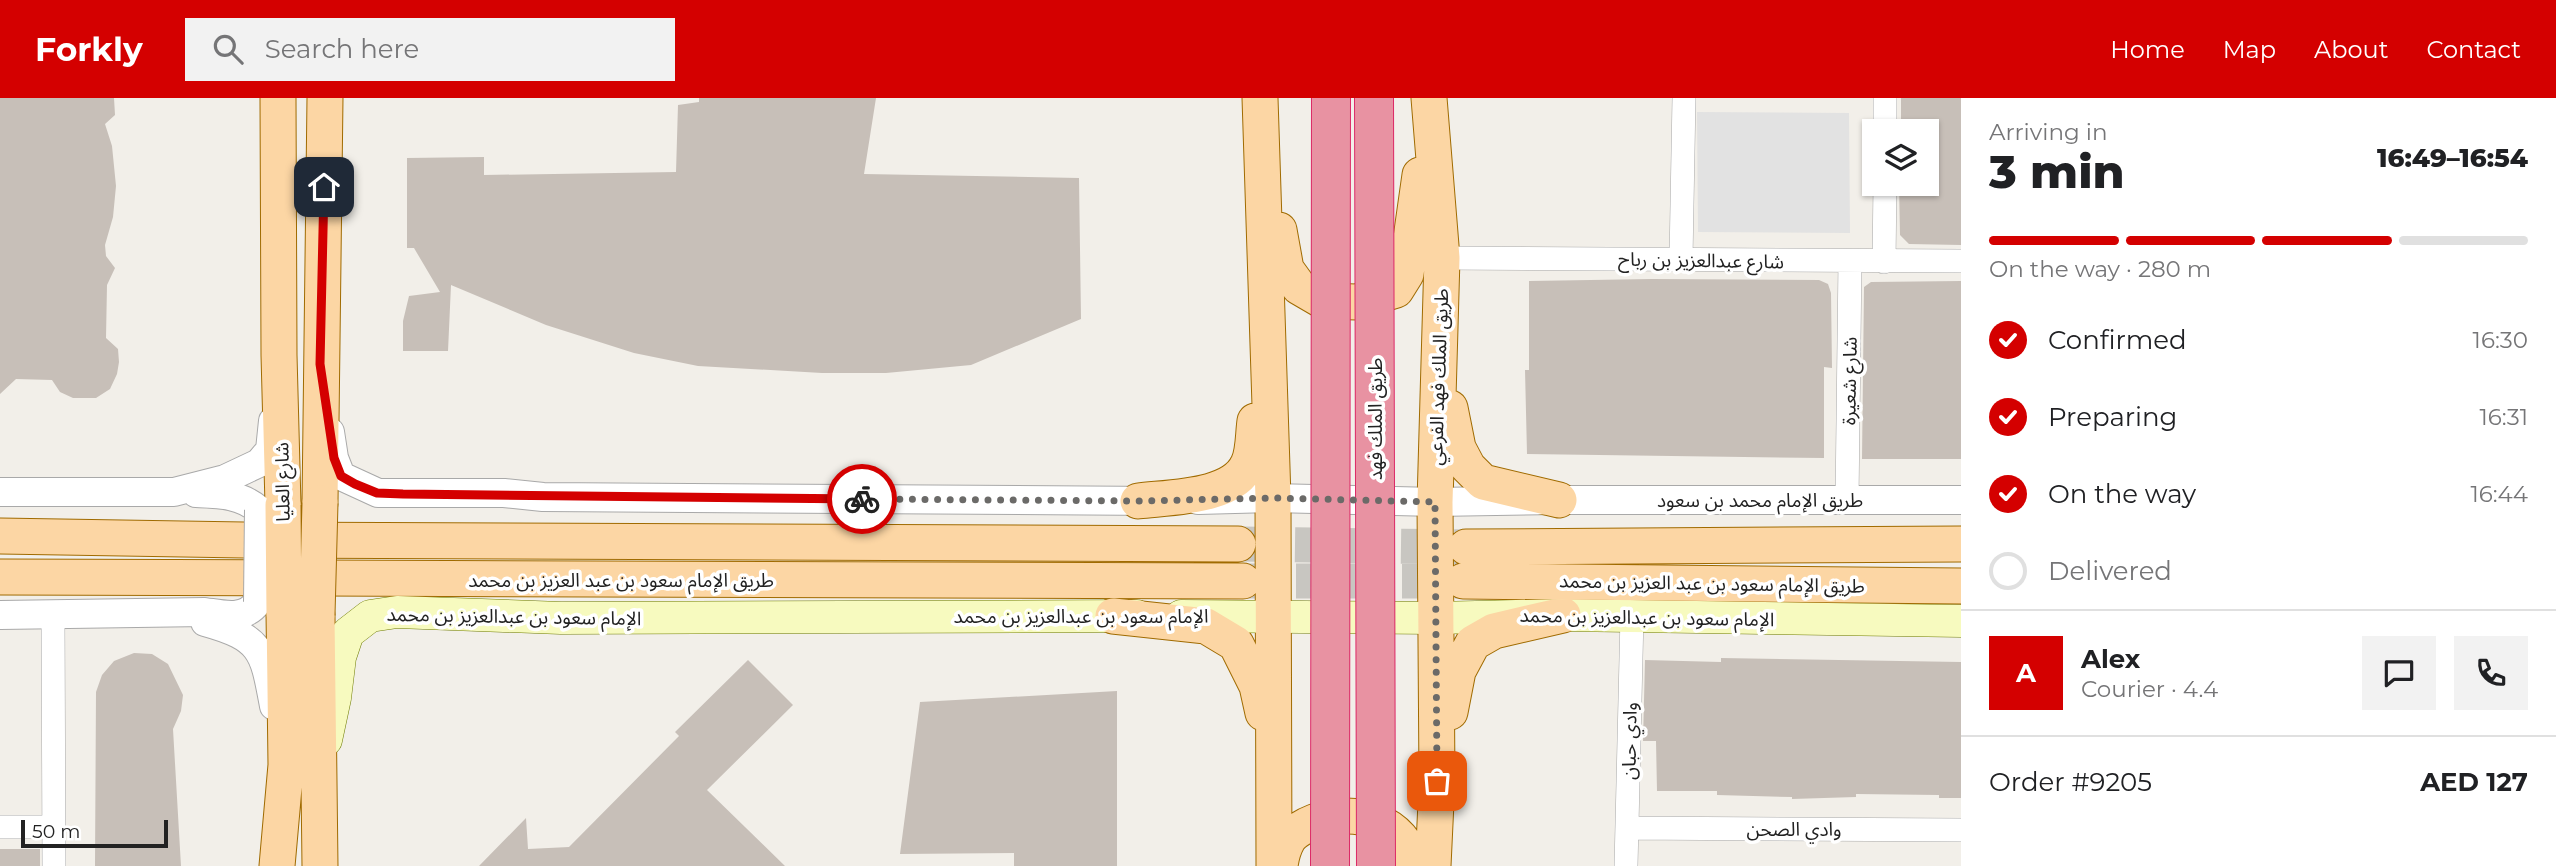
<!DOCTYPE html>
<meta charset="utf-8">
<style>
:root{--surface:#fff;--page:#f2f2f2;--text:#202124;--muted:#757577;--line:#e0e0e0;--accent:#d40000}
body{margin:0;font-family:Montserrat,"Noto Sans Arabic",sans-serif;background:var(--page);color:var(--text);height:100vh;display:flex;flex-direction:column;font-size:26px;white-space:nowrap}
*{box-sizing:border-box;margin:0}
p{font-size:23px;color:var(--muted)}
.icon{flex:none;width:38px;height:38px;fill:none;stroke:currentColor;stroke-width:2;stroke-linecap:round;stroke-linejoin:round}
.map{position:relative;flex:1;overflow:hidden}
.sheet{display:flex;flex-direction:column;background:var(--surface);width:595px}
.sheet>*{flex:none}
.tools{position:absolute;left:1862px;top:21px;display:grid;gap:14px}
.tools a{display:grid;place-items:center;width:77px;height:77px;border-radius:0px;background:var(--surface);box-shadow:0 2px 5px #0004;font-size:35px}
.scale{position:absolute;left:21px;bottom:18px;width:147px;box-sizing:border-box;padding-left:7px;border:4px solid #222;border-top:0;font-size:19px;line-height:24px;white-space:nowrap;color:#222;-webkit-text-stroke:5px #fff;paint-order:stroke}
.pin{position:absolute;display:grid;place-items:center;width:60px;height:60px;color:#fff;margin:-30px;border-radius:14px;box-shadow:0 4px 10px #0006}
.courier{position:absolute;display:grid;place-items:center;width:70px;height:70px;margin:-35px;border:5px solid #d40000;border-radius:50%;background:#fff;color:#222;box-shadow:0 2px 9px #0007}
.headline em{font-style:normal;font-weight:800}
.headline div{display:flex;flex-direction:column-reverse}
.headline{display:flex;align-items:center;justify-content:space-between;height:119px;padding:0 28px}
h1{font-size:46px;font-weight:800;line-height:52px}
.bar{display:grid;grid-template-columns:repeat(4,1fr);gap:10px 7px;align-content:center;height:84px;padding:0 28px}
.bar i{height:9px;border-radius:5px;background:var(--line)}
.bar .current{background:var(--accent)}
.bar p{grid-column:span 4}
.line{display:flex;align-items:center;gap:18px;padding:0 28px;border-top:2px solid var(--line)}
.line div{flex:1}
.round{display:grid;place-items:center;flex:none;width:74px;height:74px;border-radius:0px;background:var(--page)}
ol{padding:0 28px;list-style:none}
li{display:flex;align-items:center;gap:21px;height:77px}
li p{margin-inline-start:auto}
li .icon{padding:7px;border-radius:50%;background:var(--accent);color:#fff;stroke-width:4}
li:last-child{color:var(--muted)}
li i{width:38px;height:38px;border:4px solid var(--line);border-radius:50%}
header{display:flex;align-items:center;gap:42px;box-sizing:border-box;height:98px;padding:0 35px;background:var(--accent);color:#fff}
header strong{font-size:33px}
nav{display:flex;gap:38px;margin-inline-start:auto;font-size:24px}
.search{width:490px;height:63px;background:var(--page);display:flex;align-items:center;gap:18px;box-sizing:border-box;padding:0 24px;border-radius:0px;color:var(--muted);font-size:26px}
main{display:flex;flex:1;min-height:0}
.map>svg:first-child{display:block}
.parking{fill:#e2e2e2}
.building{fill:#c7bfb8}
.lines{fill:none;stroke-linecap:round;stroke-linejoin:round}
.primary-tunnel{stroke:#c8c6c1;stroke-width:35;stroke-dasharray:35 18;stroke-linecap:butt}
.minor-casing{stroke:#a9a9a9;stroke-width:24}
.tertiary-casing{stroke:#a9a9a9;stroke-width:30}
.secondary-casing{stroke:#707d05;stroke-width:33}
.primary-casing{stroke:#a06b00;stroke-width:37}
.minor{stroke:#fff;stroke-width:23}
.tertiary{stroke:#fff;stroke-width:28}
.secondary{stroke:#f7fabf;stroke-width:32}
.primary{stroke:#fcd6a4;stroke-width:35}
.tertiary-bridge-casing{stroke:#a9a9a9;stroke-width:30;stroke-linecap:butt}
.primary-bridge-casing{stroke:#a06b00;stroke-width:37;stroke-linecap:butt}
.motorway-bridge-casing{stroke:#dc2a67;stroke-width:40;stroke-linecap:butt}
.tertiary-bridge{stroke:#fff;stroke-width:28}
.primary-bridge{stroke:#fcd6a4;stroke-width:35}
.motorway-bridge{stroke:#e892a2;stroke-width:38}
.done{stroke:#6b6a68;stroke-width:7;stroke-dasharray:0 12.6}
.route{stroke:#d40000;stroke-width:9}
.labels{text-anchor:middle;stroke-width:7;stroke-linejoin:round;paint-order:stroke}
.street-label{font-size:19px;fill:#222;stroke:#fff}
</style>
<header>
<strong>Forkly</strong>
<div class="search"><svg class="icon" aria-label="search" viewBox="0 0 24 24"><circle cx="10" cy="10" r="6"/><path d="M15 15l6 6"/></svg>Search here</div>
<nav><a>Home</a><a>Map</a><a>About</a><a>Contact</a></nav>
</header>
<main>
<div class="map">
<svg width="1961" height="768" viewBox="0 0 1961 768">
<rect width="100%" height="100%" fill="#f2efe9"/>
<path class="parking" d="M1697 14 1849 15 1850 135 1698 134Z"/>
<path class="building" d="M0 0H114L115 17 105 26 112 48 116 88 113 119 105 147 106 158 115 170 107 187 106 240 118 251 119 264 117 276 110 291 96 300H73L60 294 52 282 16 281 0 296Z
M699 0H876L864 76 1079 80 1081 221 971 267 886 275H822L698 268 634 255 546 227 451 187 448 253H403V223L409 198 440 194 414 150H407V60L484 59V77L676 74 678 7 699 4Z
M1901 0H1961V147L1909 146 1900 137 1899 86H1927V33H1901Z
M1652 181 1819 182 1828 186 1831 195 1832 270 1824 269V360L1527 356 1525 272H1529V183Z
M1961 183V361H1862L1864 189 1871 184Z
M134 555 152 556 168 566 183 597 181 613 173 631 181 768H95L96 594 102 577 114 563Z
M1721 560 1961 564V700H1939V697L1856 696V699L1792 701V699L1717 697V693H1657L1656 643H1643L1645 562 1721 564Z
M748 562 793 607 707 692 785 768H479L526 720 528 751 569 749 679 638 675 634Z
M1117 593V768H1014V755L900 756 920 604Z
M0 751H40V768H0Z"/>
<g class="lines">
<path class="primary-tunnel" d="M1242 446 1466 449
M1243 483H1463"/>
<g class="minor-casing">
<path id="minor" d="M1885 33V0
M1442 160 1961 163
M1681 161 1684 0
M1884 164 1885 86
M1847 402 1850 163
M53 517 54 768
M0 729H54
M1627 730 1961 732
M1626 768 1632 518"/>
</g>
<g class="tertiary-casing">
<path id="tertiary" d="M330 334 334 360 341 378 378 395H504L543 399 1158 403
M0 394H174L225 381 259 365 270 352 273 323
M196 395C219 396 241 396 259 412
M1198 402 1273 400 1435 404 1559 402H1961
M0 517 205 514C226 517 244 522 258 504
M205 524C263 540 264 554 274 608"/>
</g>
<g class="secondary-casing">
<path id="secondary" d="M1181 518 1436 520 1563 517 1961 523
M326 642 335 600 340 559 348 535 370 518 397 514 561 520 1137 518"/>
</g>
<g class="primary-casing">
<path id="primary" d="M278 0 279 257 283 407
M1260 0 1273 400 1274 768
M1429 0 1442 160 1435 404 1437 683 1433 768
M1279 132 1286 171 1299 189 1323 203 1357 204 1396 192 1406 176 1420 77
M1450 310 1458 350 1468 369 1483 384 1559 402
M1138 403C1171 399 1233 400 1248 366 1254 354 1253 336 1255 323
M320 405 325 0
M0 438 244 442 1238 446
M1466 449 1961 446
M0 479 1243 483
M1463 483 1961 488
M317 517 320 768
M1113 518 1206 528 1236 546 1257 588 1263 615
M1450 614 1458 573 1473 545 1494 533 1563 517
M277 768 286 667 284 515
M1280 768C1281 760 1284 749 1288 742 1293 734 1306 727 1314 724 1354 709 1405 722 1414 768"/>
</g>
<use href="#minor" class="minor"/>
<use href="#tertiary" class="tertiary"/>
<use href="#secondary" class="secondary"/>
<use href="#primary" class="primary"/>
<g class="tertiary-bridge-casing">
<path id="tertiary-bridge" d="M258 504 259 412"/>
</g>
<g class="primary-bridge-casing">
<path id="primary-bridge" d="M283 407 284 515
M317 517 320 405"/>
</g>
<g class="motorway-bridge-casing">
<path id="motorway-bridge" d="M1374 0 1376 768
M1330 768 1331 0"/>
</g>
<use href="#tertiary-bridge" class="tertiary-bridge"/>
<use href="#primary-bridge" class="primary-bridge"/>
<use href="#motorway-bridge" class="motorway-bridge"/>
</g>
<g class="lines">
<path class="done" d="M862 401 1138 403 1273 400 1435 404 1437 683"/>
<path class="route" d="M324 89 320 266 334 360 341 378 355 386 377 395 403 396 862 401"/>
</g>
<g class="labels">
<g class="street-label">
<text transform="translate(1701 162) rotate(1)" y="7">شارع عبدالعزيز بن رباح</text>
<text transform="translate(1438 279) rotate(-88)" y="7">طريق الملك فهد الفرعي</text>
<text transform="translate(1849 283) rotate(-89)" y="7">شارع شعيرة</text>
<text transform="translate(1375 321) rotate(-90)" y="7">طريق الملك فهد</text>
<text transform="translate(282 384) rotate(-91)" y="7">شارع العليا</text>
<text x="1760" y="409">طريق الإمام محمد بن سعود</text>
<text x="621" y="489">طريق الإمام سعود بن عبد العزيز بن محمد</text>
<text transform="translate(1712 485) rotate(1)" y="7">طريق الإمام سعود بن عبد العزيز بن محمد</text>
<text transform="translate(514 518) rotate(1)" y="7">الإمام سعود بن عبدالعزيز بن محمد</text>
<text x="1081" y="525">الإمام سعود بن عبدالعزيز بن محمد</text>
<text transform="translate(1647 519) rotate(1)" y="7">الإمام سعود بن عبدالعزيز بن محمد</text>
<text transform="translate(1629 643) rotate(-89)" y="7">وادي حبان</text>
<text x="1794" y="738">وادي الصحن</text>
</g>
</g>
</svg>
<div class="tools">
<a><svg class="icon" aria-label="layers" viewBox="0 0 24 24"><path d="M12 4l9 5-9 5-9-5zM3 14l9 5 9-5"/></svg></a>
</div>
<div class="scale">50 m</div>
<div class="pin" style="left:1437px;top:683px;background:#ea580c"><svg class="icon" aria-label="bag" viewBox="0 0 24 24"><path d="M5 8h14l-1 12H6zM9 8a3 3 0 0 1 6 0"/></svg></div>
<div class="pin" style="left:324px;top:89px;background:#1f2937"><svg class="icon" aria-label="home" viewBox="0 0 24 24"><path d="M3 11l9-7 9 7M6 9v11h12V9"/></svg></div>
<div class="courier" style="left:862px;top:401px"><svg class="icon" aria-label="bike" viewBox="0 0 24 24"><circle cx="6" cy="16" r="4"/><circle cx="18" cy="16" r="4"/><path d="M6 16l4-8h5l3 8M10 8l3 8H6M13 5h3"/></svg></div>
</div>
<section class="sheet">
<div class="headline"><div><h1>3 min</h1><p>Arriving in</p></div><em>16:49–16:54</em></div>
<div class="bar"><i class="current"></i><i class="current"></i><i class="current"></i><i></i><p>On the way · 280 m</p></div>
<ol>
<li><svg class="icon" aria-label="check" viewBox="0 0 24 24"><path d="M5 12l5 5 9-10"/></svg>Confirmed<p>16:30</p></li>
<li><svg class="icon" aria-label="check" viewBox="0 0 24 24"><path d="M5 12l5 5 9-10"/></svg>Preparing<p>16:31</p></li>
<li><svg class="icon" aria-label="check" viewBox="0 0 24 24"><path d="M5 12l5 5 9-10"/></svg>On the way<p>16:44</p></li>
<li><i></i>Delivered</li>
</ol>
<div class="line" style="height:126px"><b class="round" style="background:var(--accent);color:#fff">A</b><div><b>Alex</b><p>Courier · 4.4</p></div><a class="round"><svg class="icon" aria-label="chat" viewBox="0 0 24 24"><path d="M4 5h16v11H9l-5 4z"/></svg></a><a class="round"><svg class="icon" aria-label="phone" viewBox="0 0 24 24"><path d="M5 4h4l2 5-3 2q2 4 5 5l2-3 5 2v4C11 20 4 13 5 4z"/></svg></a></div>
<div class="line" style="height:91px"><div>Order #9205</div><b>AED 127</b></div>
</section>
</main>
